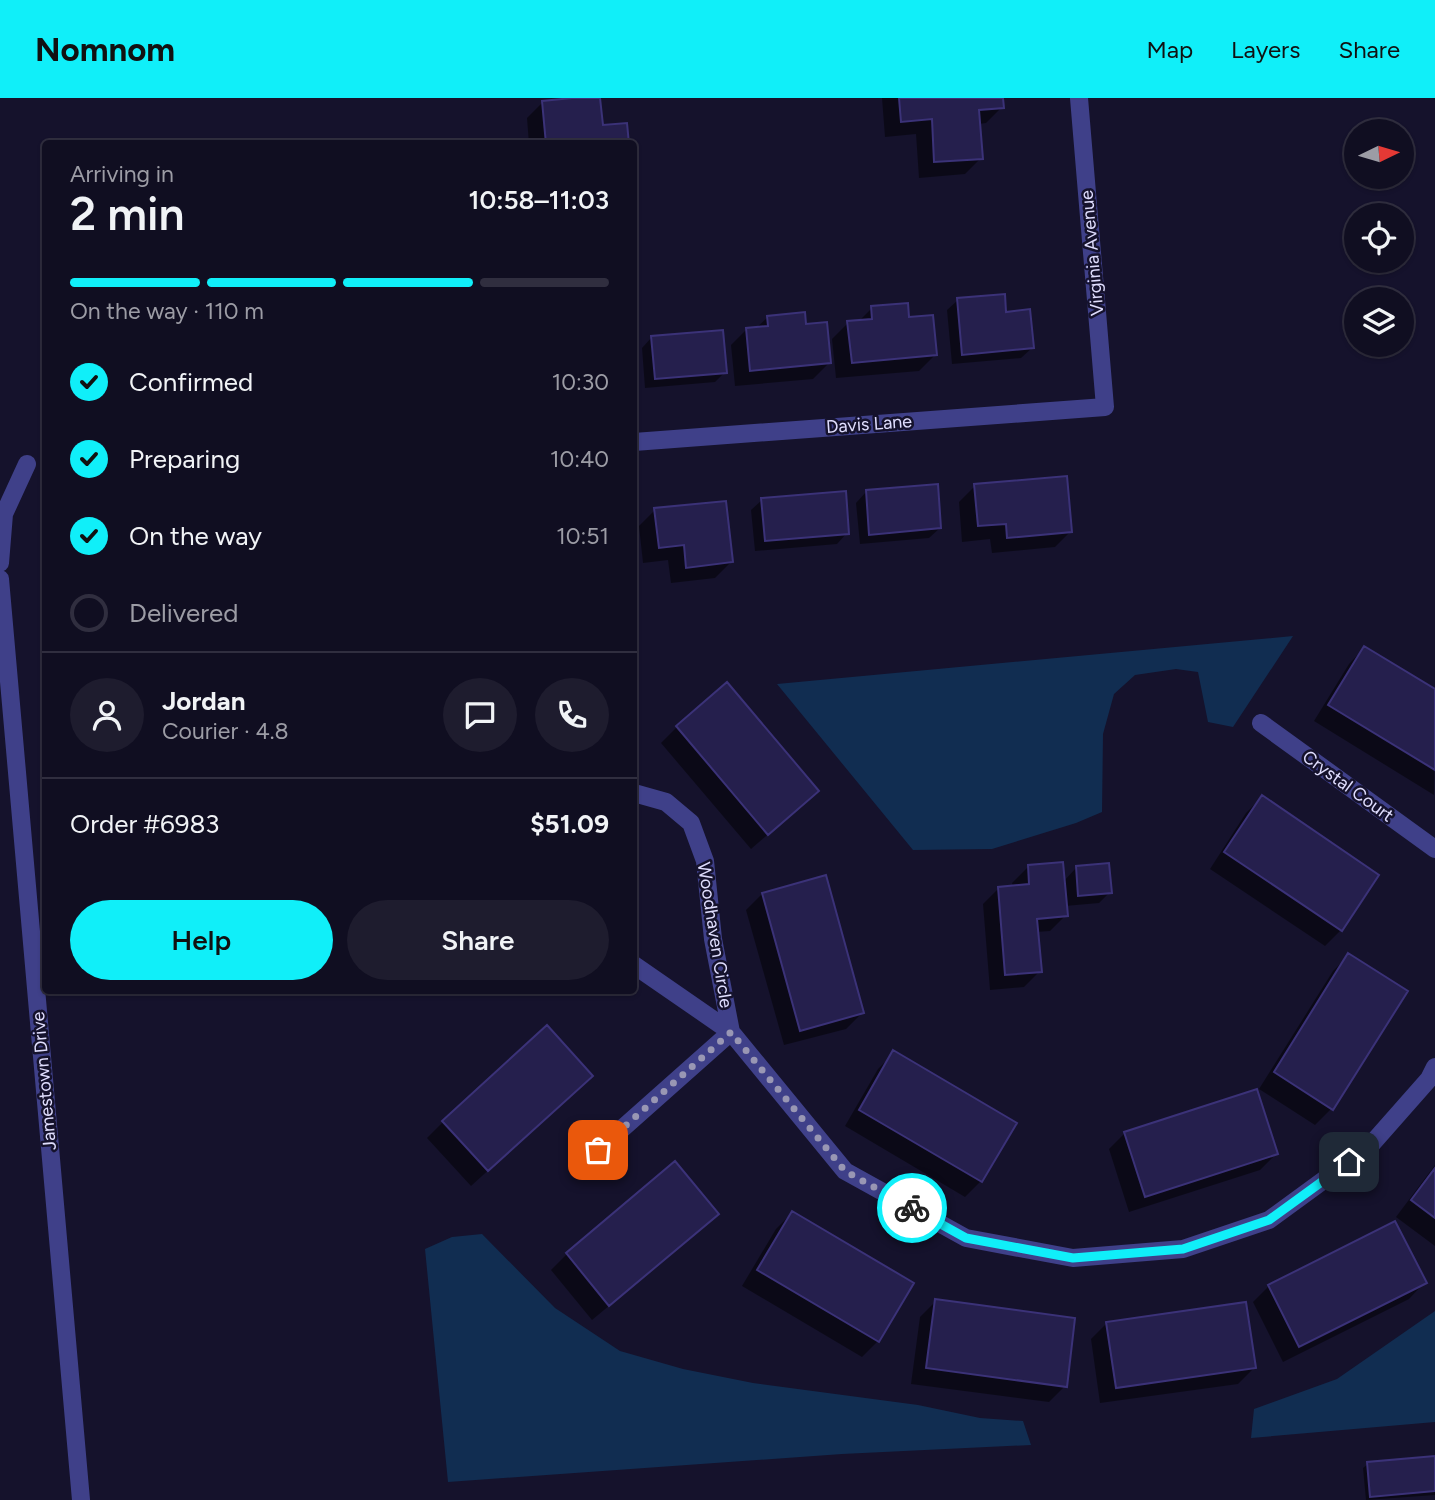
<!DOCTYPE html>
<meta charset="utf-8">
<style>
:root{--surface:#100e21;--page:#1e1c2e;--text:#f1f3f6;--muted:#9c9ca5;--line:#302e3f;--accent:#10eff9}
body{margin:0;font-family:Figtree,sans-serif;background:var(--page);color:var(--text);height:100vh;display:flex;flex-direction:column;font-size:26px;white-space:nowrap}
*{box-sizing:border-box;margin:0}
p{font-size:23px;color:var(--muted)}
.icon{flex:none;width:38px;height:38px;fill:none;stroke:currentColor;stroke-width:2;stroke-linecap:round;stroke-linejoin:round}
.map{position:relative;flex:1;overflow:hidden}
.panel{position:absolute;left:42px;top:42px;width:595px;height:854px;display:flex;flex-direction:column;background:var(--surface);border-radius:7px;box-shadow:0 2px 5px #0004,0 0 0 2px var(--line)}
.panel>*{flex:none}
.needle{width:46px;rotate:85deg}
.fabs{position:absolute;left:1344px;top:21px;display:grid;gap:14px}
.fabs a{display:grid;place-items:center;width:70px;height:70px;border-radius:50%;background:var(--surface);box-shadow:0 2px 5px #0004,0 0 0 2px var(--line);font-size:35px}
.pin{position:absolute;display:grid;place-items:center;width:60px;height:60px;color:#fff;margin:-30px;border-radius:14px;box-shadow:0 4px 10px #0006}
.courier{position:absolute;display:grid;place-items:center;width:70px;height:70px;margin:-35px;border:5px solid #10eff9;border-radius:50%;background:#fff;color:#222;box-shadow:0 2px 9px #0007}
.overview em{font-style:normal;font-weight:600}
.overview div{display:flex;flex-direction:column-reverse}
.overview{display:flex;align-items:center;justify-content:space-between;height:119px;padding:0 28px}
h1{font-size:46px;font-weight:600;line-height:52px}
.bar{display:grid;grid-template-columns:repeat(4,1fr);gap:10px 7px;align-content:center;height:84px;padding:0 28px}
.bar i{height:9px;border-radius:5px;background:var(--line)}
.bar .on{background:var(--accent)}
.bar p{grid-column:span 4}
.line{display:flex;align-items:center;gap:18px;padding:0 28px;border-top:2px solid var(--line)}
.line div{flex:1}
.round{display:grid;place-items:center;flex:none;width:74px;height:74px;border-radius:37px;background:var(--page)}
ol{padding:0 28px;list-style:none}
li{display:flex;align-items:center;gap:21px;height:77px}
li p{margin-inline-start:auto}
li .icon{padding:7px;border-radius:50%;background:var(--accent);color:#111;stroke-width:4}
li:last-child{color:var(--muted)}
li i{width:38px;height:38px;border:4px solid var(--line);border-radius:50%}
.button{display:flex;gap:14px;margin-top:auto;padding:14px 28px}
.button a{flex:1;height:80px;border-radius:42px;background:var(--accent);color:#111;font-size:28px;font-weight:600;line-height:80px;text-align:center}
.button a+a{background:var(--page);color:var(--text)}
header{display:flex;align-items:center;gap:42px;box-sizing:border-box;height:98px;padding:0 35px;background:var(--accent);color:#111}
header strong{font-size:33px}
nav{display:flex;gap:38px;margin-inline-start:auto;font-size:24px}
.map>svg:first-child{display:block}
.water{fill:#112d51}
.shadow{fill:#0007}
.building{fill:#251f4d;stroke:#3b3278;stroke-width:2}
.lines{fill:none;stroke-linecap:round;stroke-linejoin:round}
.street{stroke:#3f4089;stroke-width:18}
.done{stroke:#9997b4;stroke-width:7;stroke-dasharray:0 12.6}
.route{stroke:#10eff9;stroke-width:9}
.labels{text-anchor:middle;stroke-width:5;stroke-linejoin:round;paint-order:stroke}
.street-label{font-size:18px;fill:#e0defe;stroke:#15122c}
</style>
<header>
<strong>Nomnom</strong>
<nav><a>Map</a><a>Layers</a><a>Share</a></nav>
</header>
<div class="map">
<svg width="1435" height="1402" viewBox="0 0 1435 1402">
<rect width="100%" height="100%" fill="#15122c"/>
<path class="water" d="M1293 538 1233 629 1208 624 1198 574 1176 571 1135 577 1114 596 1103 636 1102 714 1076 725 992 751 913 752 777 586Z
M482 1136 555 1210 620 1253 683 1271 753 1285 918 1307 980 1320 1023 1323 1031 1347 842 1356 448 1384 425 1151 452 1139Z
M1435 1213V1324L1251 1340 1254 1311 1337 1281Z"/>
<path class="shadow" d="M599 0 601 29 628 46H529L527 20 543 4Z
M882 0H1002V9L986 25 979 26 981 60 965 76 919 80 916 36 885 39Z
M958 202 1005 215 1032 250 1021 260 952 266 947 212Z
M872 210 908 221 935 257 919 273 836 280 832 241 848 225 858 224Z
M768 219 804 227 829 265 813 281 735 288 731 247 747 231 756 230Z
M652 239 725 274 715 284 645 290 642 250Z
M975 388 1071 433 1055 449 992 455 990 441 962 444 959 404Z
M866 394 940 430 929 440 860 446 856 405Z
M762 402 847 435 837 446 755 453 751 412Z
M655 412 731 464 715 480 671 485 668 462 643 465 639 428Z
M1364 550 1435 593 1434 697 1314 623 1349 566Z
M727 587 801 708 751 751 661 645 677 629Z
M1262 699 1377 777 1341 832 1325 848 1210 771 1246 715Z
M1028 769 1063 784 1076 770 1110 794 1099 805 1065 808 1066 817 1050 833 1036 834 1040 873 1024 889 990 892 983 806 999 790 1013 789 1012 785Z
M762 796 862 915 846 931 784 947 746 812Z
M1349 857 1331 1011 1315 1027 1259 991 1333 873Z
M894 955 981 1083 965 1099 845 1028 878 971Z
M575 993 471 1088 427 1040 443 1024Z
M1125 1035 1276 1056 1260 1072 1129 1114 1109 1051Z
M675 1066 716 1116 700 1132 592 1222 551 1172 567 1156Z
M1435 1067V1148L1396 1119Z
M792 1115 878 1243 862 1259 742 1188 776 1131Z
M1424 1185 1409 1201 1283 1264 1253 1204 1269 1188Z
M936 1203 1065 1288 1049 1304 911 1286 920 1219Z
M1107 1225 1254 1270 1238 1286 1100 1305 1091 1241Z
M1435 1360V1397L1366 1402 1363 1370 1368 1366Z"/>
<path class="building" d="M572 0H600L603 27 627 25 629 46H546L542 3Z
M899 0H1003L1004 10 979 12 983 61 934 64 932 21 901 24Z
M1005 196 1006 214 1030 211 1034 250 962 257 957 200Z
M908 205 909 219 933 217 937 257 852 265 847 223 872 221 871 208Z
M805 214 806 226 827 224 831 265 750 273 746 230 768 228 767 218Z
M723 232 727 275 655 281 651 238Z
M1067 378 1072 434 1007 440 1006 426 978 428 974 386Z
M938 386 941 430 869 437 866 392Z
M846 393 849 436 765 443 761 400Z
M726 403 733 464 686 470 684 447 659 450 654 410Z
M1364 548 1435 591V672L1328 607Z
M727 584 819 693 768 737 676 628Z
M1262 697 1379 777 1342 833 1224 754Z
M1063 764 1068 818 1037 821 1042 874 1005 877 998 789 1029 786 1028 767Z
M1109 765 1112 795 1078 798 1076 768Z
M826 777 864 915 800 933 762 795Z
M1348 855 1408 893 1333 1012 1274 974Z
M547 927 593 978 488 1073 442 1023Z
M893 952 1017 1025 982 1084 859 1012Z
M1257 991 1278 1056 1145 1099 1124 1034Z
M675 1063 719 1116 609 1208 566 1155Z
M1435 1070V1120L1411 1102Z
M792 1113 914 1185 879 1244 757 1172Z
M1395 1123 1427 1185 1299 1249 1268 1187Z
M935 1201 1075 1220 1067 1289 926 1270Z
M1246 1204 1256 1270 1116 1290 1106 1224Z
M1435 1358V1393L1370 1399 1367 1364Z"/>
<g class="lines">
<path class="street" d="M634 344 1105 309 1079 0
M0 465 4 416 27 366
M0 481 81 1402
M1261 625 1435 751
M634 695 666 704 691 725 705 763 713 841 731 934
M634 867 731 934 845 1073 966 1140 1073 1160 1183 1151 1269 1122 1369 1049 1429 981 1435 969
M579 1069 731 934"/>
</g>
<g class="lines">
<path class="done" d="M598 1052 731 934 845 1073 912 1110"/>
<path class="route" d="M912 1110 966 1140 1073 1160 1183 1151 1269 1122 1349 1064"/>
</g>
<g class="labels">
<g class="street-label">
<text transform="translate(1092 155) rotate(-95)" y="6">Virginia Avenue</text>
<text transform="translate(869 326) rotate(-4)" y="6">Davis Lane</text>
<text transform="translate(1348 688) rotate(36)" y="6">Crystal Court</text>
<text transform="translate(715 837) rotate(81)" y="6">Woodhaven Circle</text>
<text transform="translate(44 983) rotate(-95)" y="6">Jamestown Drive</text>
</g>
</g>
</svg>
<div class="fabs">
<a><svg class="needle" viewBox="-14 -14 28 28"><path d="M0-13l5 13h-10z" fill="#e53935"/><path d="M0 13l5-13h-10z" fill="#9c9ca5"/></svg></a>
<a><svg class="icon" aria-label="locate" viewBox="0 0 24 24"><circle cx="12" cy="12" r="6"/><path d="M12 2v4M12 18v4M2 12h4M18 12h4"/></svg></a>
<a><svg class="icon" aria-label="layers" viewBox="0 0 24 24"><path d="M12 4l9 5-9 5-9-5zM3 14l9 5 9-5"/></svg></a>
</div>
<div class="pin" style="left:598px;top:1052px;background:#ea580c"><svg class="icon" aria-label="bag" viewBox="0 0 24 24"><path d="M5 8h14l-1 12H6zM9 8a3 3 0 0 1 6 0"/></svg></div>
<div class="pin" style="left:1349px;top:1064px;background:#1f2937"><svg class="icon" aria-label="home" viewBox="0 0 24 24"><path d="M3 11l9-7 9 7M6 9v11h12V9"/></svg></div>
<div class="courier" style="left:912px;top:1110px"><svg class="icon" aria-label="bike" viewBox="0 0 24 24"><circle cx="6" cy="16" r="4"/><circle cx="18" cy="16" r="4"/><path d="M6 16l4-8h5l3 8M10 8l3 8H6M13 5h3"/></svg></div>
<section class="panel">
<div class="overview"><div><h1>2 min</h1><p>Arriving in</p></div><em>10:58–11:03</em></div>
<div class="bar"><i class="on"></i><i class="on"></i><i class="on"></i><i></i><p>On the way · 110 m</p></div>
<ol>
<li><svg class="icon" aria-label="check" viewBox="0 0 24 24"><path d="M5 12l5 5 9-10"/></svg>Confirmed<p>10:30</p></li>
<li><svg class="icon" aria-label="check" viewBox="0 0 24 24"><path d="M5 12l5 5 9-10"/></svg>Preparing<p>10:40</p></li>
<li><svg class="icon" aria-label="check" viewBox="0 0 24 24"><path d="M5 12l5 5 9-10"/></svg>On the way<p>10:51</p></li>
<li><i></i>Delivered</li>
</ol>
<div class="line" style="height:126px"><a class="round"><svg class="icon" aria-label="person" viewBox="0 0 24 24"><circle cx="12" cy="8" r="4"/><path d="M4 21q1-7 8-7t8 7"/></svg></a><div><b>Jordan</b><p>Courier · 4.8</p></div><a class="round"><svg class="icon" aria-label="chat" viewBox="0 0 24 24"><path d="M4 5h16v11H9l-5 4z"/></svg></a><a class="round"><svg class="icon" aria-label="phone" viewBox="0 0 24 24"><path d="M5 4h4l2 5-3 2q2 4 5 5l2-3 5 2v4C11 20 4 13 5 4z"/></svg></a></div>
<div class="line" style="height:91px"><div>Order #6983</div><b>$51.09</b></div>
<div class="button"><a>Help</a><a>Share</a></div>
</section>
</div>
